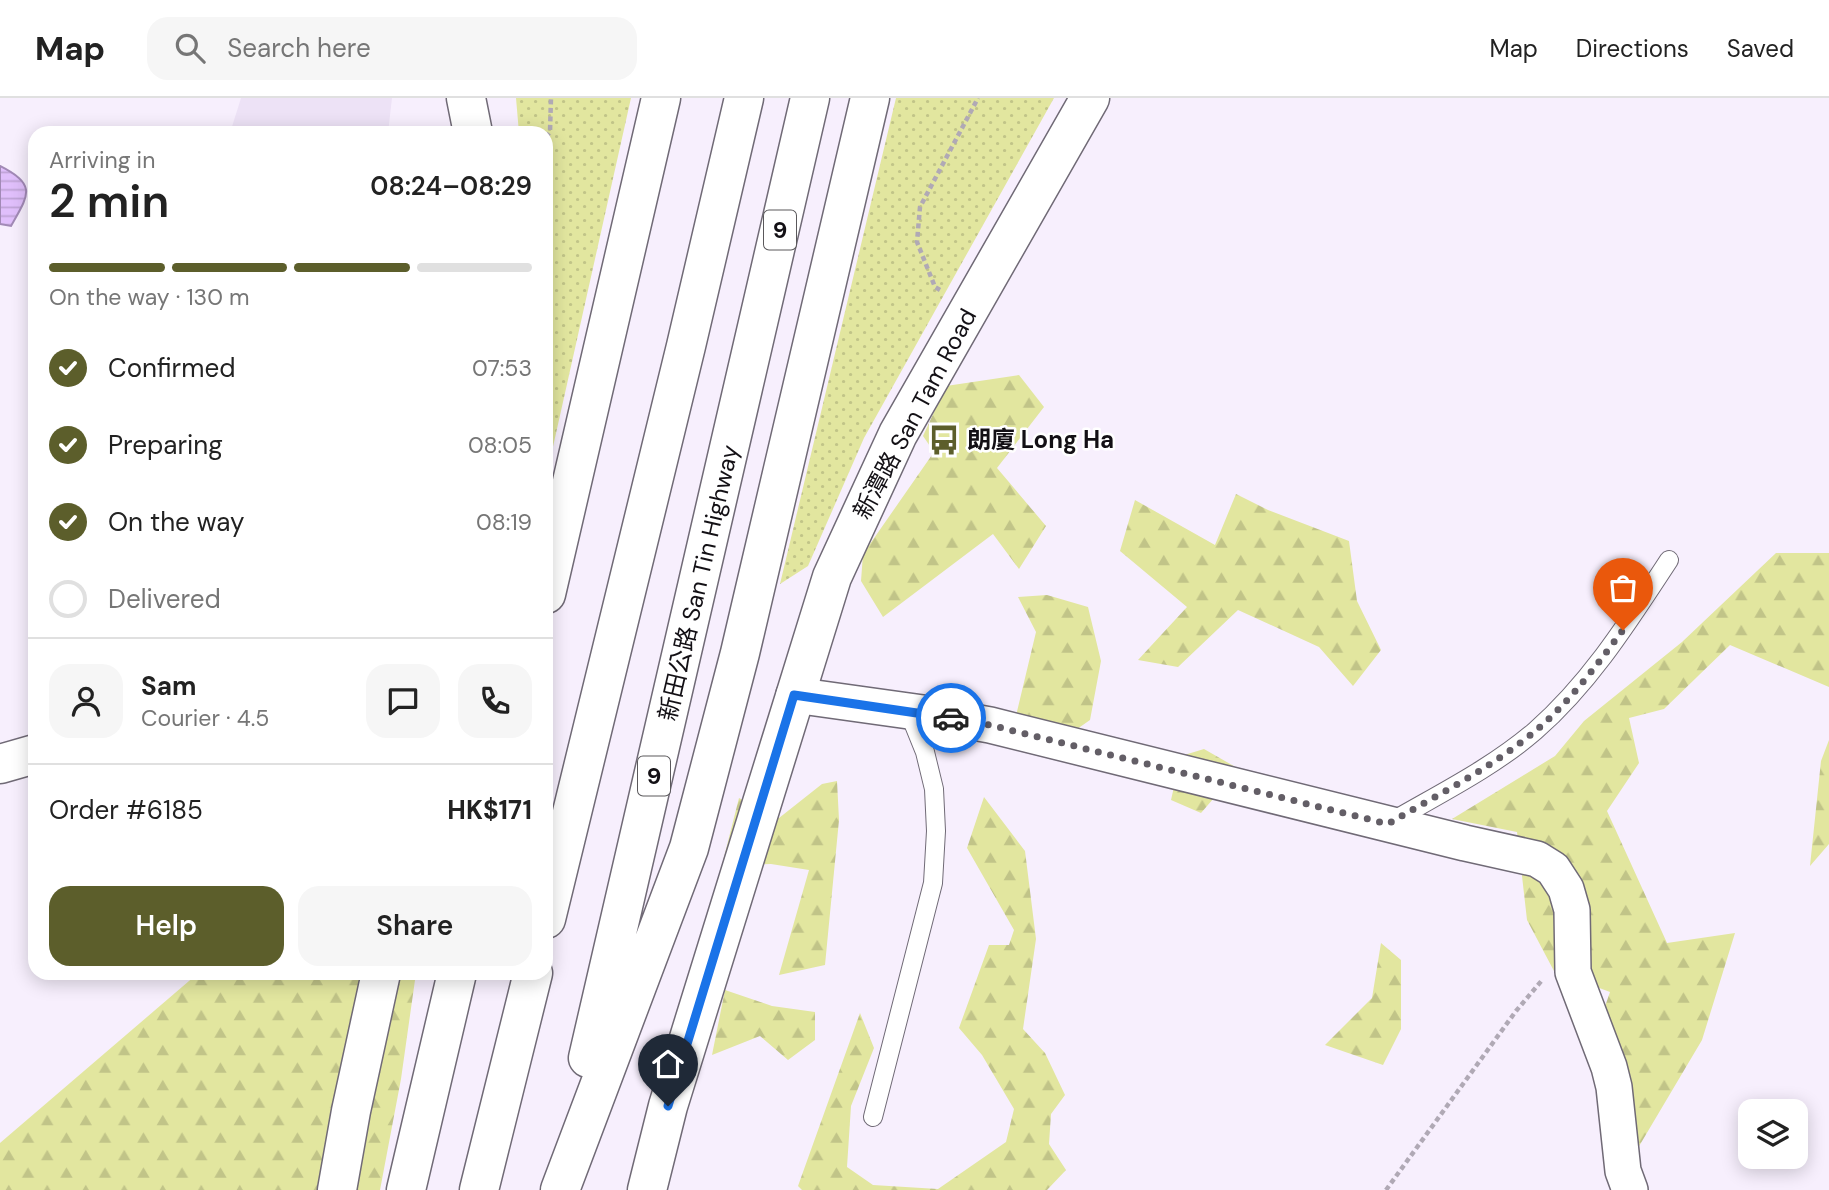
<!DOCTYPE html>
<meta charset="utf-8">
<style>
:root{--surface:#fff;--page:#f6f6f6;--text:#222;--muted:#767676;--line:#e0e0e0;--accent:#5c5e2b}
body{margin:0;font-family:"DM Sans","Noto Sans TC",sans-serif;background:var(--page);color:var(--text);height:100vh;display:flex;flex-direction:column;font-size:26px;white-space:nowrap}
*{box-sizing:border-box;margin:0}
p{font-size:23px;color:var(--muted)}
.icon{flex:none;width:38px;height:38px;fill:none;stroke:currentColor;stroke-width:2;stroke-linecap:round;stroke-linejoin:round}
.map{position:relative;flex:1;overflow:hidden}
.panel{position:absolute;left:28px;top:28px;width:525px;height:854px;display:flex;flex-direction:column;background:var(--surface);border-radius:21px;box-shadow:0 4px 18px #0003}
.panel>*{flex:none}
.tools{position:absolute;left:1738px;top:1001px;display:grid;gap:14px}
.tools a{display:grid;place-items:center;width:70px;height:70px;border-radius:14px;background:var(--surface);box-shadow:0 4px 18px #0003;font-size:35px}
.pin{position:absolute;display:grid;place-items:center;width:60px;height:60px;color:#fff;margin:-72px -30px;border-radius:50% 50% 50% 0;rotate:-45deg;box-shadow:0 0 7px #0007}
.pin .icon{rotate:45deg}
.courier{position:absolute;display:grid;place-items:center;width:70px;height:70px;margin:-35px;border:5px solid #1a73e8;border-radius:50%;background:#fff;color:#222;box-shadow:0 2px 9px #0007}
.overview em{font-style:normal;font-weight:600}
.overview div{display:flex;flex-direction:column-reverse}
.overview{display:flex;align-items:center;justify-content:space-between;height:119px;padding:0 21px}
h1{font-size:46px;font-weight:600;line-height:52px}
.bar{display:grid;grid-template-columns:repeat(4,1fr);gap:10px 7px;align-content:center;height:84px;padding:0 21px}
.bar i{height:9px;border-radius:5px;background:var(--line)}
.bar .selected{background:var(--accent)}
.bar p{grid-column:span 4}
.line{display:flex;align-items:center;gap:18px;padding:0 21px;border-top:2px solid var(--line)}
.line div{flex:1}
.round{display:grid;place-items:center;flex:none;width:74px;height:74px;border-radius:21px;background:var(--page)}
ol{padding:0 21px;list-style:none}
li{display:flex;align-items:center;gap:21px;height:77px}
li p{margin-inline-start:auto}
li .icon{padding:7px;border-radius:50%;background:var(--accent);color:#fff;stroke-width:4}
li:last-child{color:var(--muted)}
li i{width:38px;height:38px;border:4px solid var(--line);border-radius:50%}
.primary-button{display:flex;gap:14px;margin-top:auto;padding:14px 21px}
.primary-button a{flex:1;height:80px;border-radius:21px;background:var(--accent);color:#fff;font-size:28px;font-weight:600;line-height:80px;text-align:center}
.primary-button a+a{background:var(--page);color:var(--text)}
header{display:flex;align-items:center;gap:42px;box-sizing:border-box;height:98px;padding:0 35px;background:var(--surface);border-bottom:2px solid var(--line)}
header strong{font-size:33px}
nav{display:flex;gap:38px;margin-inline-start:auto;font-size:24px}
.search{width:490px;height:63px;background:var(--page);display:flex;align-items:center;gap:18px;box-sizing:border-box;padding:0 24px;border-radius:21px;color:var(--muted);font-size:26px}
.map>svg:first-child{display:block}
.built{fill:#ede2f6}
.grass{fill:url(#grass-dots)}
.forest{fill:url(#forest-firs)}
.water{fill:url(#water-rules);stroke:#a28ab6;stroke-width:2}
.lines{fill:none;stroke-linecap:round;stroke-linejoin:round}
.lane-casing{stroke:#706a76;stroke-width:20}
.street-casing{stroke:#706a76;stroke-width:38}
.secondary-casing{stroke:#706a76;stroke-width:41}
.highway-casing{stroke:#706a76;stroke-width:41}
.path{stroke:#b0a9b5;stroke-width:4.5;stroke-dasharray:5 3.5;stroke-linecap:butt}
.lane{stroke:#fff;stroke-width:18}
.street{stroke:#fff;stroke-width:35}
.secondary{stroke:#fff;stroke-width:38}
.highway{stroke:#fff;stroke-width:38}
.done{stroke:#635e66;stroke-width:7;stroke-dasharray:0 12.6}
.route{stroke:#1a73e8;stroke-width:9}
.labels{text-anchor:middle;stroke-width:5;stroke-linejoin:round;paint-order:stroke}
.shield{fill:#fff;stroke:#5a585b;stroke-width:2}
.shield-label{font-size:23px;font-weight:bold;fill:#131015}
.street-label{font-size:24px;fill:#131015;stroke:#fff}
.poi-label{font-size:24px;font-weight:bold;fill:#131015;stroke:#fff;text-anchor:start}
</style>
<header>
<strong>Map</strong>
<div class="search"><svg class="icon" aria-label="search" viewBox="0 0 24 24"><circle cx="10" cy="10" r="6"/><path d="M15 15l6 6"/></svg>Search here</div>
<nav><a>Map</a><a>Directions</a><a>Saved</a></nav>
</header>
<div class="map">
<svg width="1829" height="1092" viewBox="0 0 1829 1092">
<defs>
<pattern id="grass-dots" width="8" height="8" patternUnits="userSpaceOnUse" patternTransform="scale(1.75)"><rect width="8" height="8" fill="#e2e69f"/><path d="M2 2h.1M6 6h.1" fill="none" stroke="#c1c488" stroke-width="1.8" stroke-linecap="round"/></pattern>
<pattern id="forest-firs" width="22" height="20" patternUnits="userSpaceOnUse" patternTransform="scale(1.75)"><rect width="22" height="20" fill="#e2e69f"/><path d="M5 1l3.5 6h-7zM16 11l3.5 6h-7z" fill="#c1c488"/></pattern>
<pattern id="water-rules" width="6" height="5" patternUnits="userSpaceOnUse" patternTransform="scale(1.75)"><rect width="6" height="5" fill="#e0bffb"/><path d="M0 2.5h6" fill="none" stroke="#bfa3d6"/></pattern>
</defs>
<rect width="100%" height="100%" fill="#f7effd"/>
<path class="built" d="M241 0H392L388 35H230Z"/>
<path class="grass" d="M516 0H631L546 380V35H519Z
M896 0H1054L864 340 808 468 780 486Z"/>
<path class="forest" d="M1019 277 1044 309 997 370 1046 428 1019 471 993 436 883 519 861 483 863 456 934 354 923 338 946 288Z
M1236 396 1268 412 1349 443 1357 503 1381 552 1353 588 1319 549 1238 512 1178 569 1138 562 1187 509 1120 453 1135 402 1215 447Z
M1776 455H1829V589L1730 547 1664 611 1629 620 1639 665 1607 713 1667 845 1735 835 1702 942 1635 1055 1589 955 1610 894 1554 873 1527 822 1517 734 1452 721 1555 658 1584 623 1682 544Z
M1047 497 1088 509 1101 563 1090 622 1040 657 1015 622 1036 534 1018 499Z
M1829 642V746L1810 768 1821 663Z
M1204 651 1239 671 1201 715 1171 702 1181 658Z
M837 683 839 722 825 867 779 877 809 772 771 766 722 767 739 700 779 720 822 686Z
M984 699 1025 753 1036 841 1023 931 1045 955 1065 997 1051 1016 1049 1046 1066 1072 1047 1092H802L798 1088 860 915 874 950 851 1008 847 1069 873 1087 938 1091 1006 1044 1014 1011 982 957 959 930 989 847H1009L1014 832 967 750Z
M1381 845 1401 862V931L1383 967 1325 947 1372 900Z
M195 875H416L401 981 380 1092H0V1045L196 877Z
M725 892 772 908 815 914V942L788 962 760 938 712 957Z"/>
<path class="water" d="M0 68C37 87 29 96 11 128L0 126Z"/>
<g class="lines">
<g class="lane-casing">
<path id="lane" d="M1391 724C1439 696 1492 670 1535 633 1590 585 1629 523 1669 462
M873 1019 933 785 936 733 934 691 925 654 908 612"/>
</g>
<g class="street-casing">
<path id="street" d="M794 597 923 615 990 627 1465 745 1537 761 1553 771 1566 791 1572 812 1573 874 1609 969 1614 989 1623 1073 1630 1092"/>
</g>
<g class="secondary-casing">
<path id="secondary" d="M466 0 473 35
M0 666 35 656
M337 1092 351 1013 381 875
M647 1092 668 1008 832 479 898 336 1090 0"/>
</g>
<g class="highway-casing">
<path id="highway" d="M546 496 661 0
M546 821 686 248 744 0
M588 960 810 0
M406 1092 457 875
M479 1092 533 875
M560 1092 689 750 740 555 870 0"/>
</g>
<path class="path" d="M546 39 550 34 551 0
M940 192 935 189 917 144 920 109 978 0
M1386 1092 1516 913 1543 881"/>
<use href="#lane" class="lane"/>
<use href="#street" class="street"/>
<use href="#secondary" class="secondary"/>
<use href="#highway" class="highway"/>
</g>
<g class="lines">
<path class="done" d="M951 620 990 627 1388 726C1437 697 1490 671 1534 634 1569 605 1596 568 1623 532"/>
<path class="route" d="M668 1008 794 597 951 620"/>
</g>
<defs>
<g id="bus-bare" transform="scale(2.415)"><path d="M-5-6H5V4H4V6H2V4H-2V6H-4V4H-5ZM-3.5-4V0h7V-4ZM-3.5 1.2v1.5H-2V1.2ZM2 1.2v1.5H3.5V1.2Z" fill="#5c5e2b" stroke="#fff" stroke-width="2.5" paint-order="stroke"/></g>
</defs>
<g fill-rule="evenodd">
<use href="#bus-bare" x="944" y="342"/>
</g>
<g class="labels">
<g class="shield">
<rect x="764" y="112.5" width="32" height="39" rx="5"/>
<rect x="638" y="658.5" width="32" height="39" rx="5"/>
</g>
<g class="shield-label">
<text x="780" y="140">9</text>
<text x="654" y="686">9</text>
</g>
<g class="street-label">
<text transform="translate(915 316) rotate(-62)" y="8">新潭路 San Tam Road</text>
<text transform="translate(699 485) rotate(-77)" y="8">新田公路 San Tin Highway</text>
</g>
<g class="poi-label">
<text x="967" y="350">朗廈 Long Ha</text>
</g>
</g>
</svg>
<div class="tools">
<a><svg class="icon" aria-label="layers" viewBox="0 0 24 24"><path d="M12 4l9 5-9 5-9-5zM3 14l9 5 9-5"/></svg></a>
</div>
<div class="pin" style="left:1623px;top:532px;background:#ea580c"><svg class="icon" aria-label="bag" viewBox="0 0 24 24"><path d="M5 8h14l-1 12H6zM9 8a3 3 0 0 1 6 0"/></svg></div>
<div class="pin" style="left:668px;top:1008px;background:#1f2937"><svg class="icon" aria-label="home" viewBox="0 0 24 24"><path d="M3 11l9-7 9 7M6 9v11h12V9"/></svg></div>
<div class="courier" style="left:951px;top:620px"><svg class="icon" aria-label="car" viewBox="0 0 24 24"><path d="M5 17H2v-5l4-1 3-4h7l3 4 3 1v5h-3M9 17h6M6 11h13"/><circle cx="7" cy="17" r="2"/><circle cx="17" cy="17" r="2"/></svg></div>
<section class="panel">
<div class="overview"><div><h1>2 min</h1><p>Arriving in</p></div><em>08:24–08:29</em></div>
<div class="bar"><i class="selected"></i><i class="selected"></i><i class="selected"></i><i></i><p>On the way · 130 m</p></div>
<ol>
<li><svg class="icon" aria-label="check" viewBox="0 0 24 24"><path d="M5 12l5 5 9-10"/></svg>Confirmed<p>07:53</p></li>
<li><svg class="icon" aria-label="check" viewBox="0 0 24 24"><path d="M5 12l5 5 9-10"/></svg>Preparing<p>08:05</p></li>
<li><svg class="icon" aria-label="check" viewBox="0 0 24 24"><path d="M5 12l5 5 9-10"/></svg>On the way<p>08:19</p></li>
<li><i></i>Delivered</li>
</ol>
<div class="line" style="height:126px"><a class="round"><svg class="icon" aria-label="person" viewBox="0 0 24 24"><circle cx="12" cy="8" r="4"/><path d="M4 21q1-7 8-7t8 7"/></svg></a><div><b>Sam</b><p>Courier · 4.5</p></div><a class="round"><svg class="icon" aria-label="chat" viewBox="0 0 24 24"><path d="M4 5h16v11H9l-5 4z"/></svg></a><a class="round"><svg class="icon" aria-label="phone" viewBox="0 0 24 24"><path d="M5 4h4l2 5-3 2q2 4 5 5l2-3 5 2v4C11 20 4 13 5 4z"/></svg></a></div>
<div class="line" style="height:91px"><div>Order #6185</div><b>HK$171</b></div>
<div class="primary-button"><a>Help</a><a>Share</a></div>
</section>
</div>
